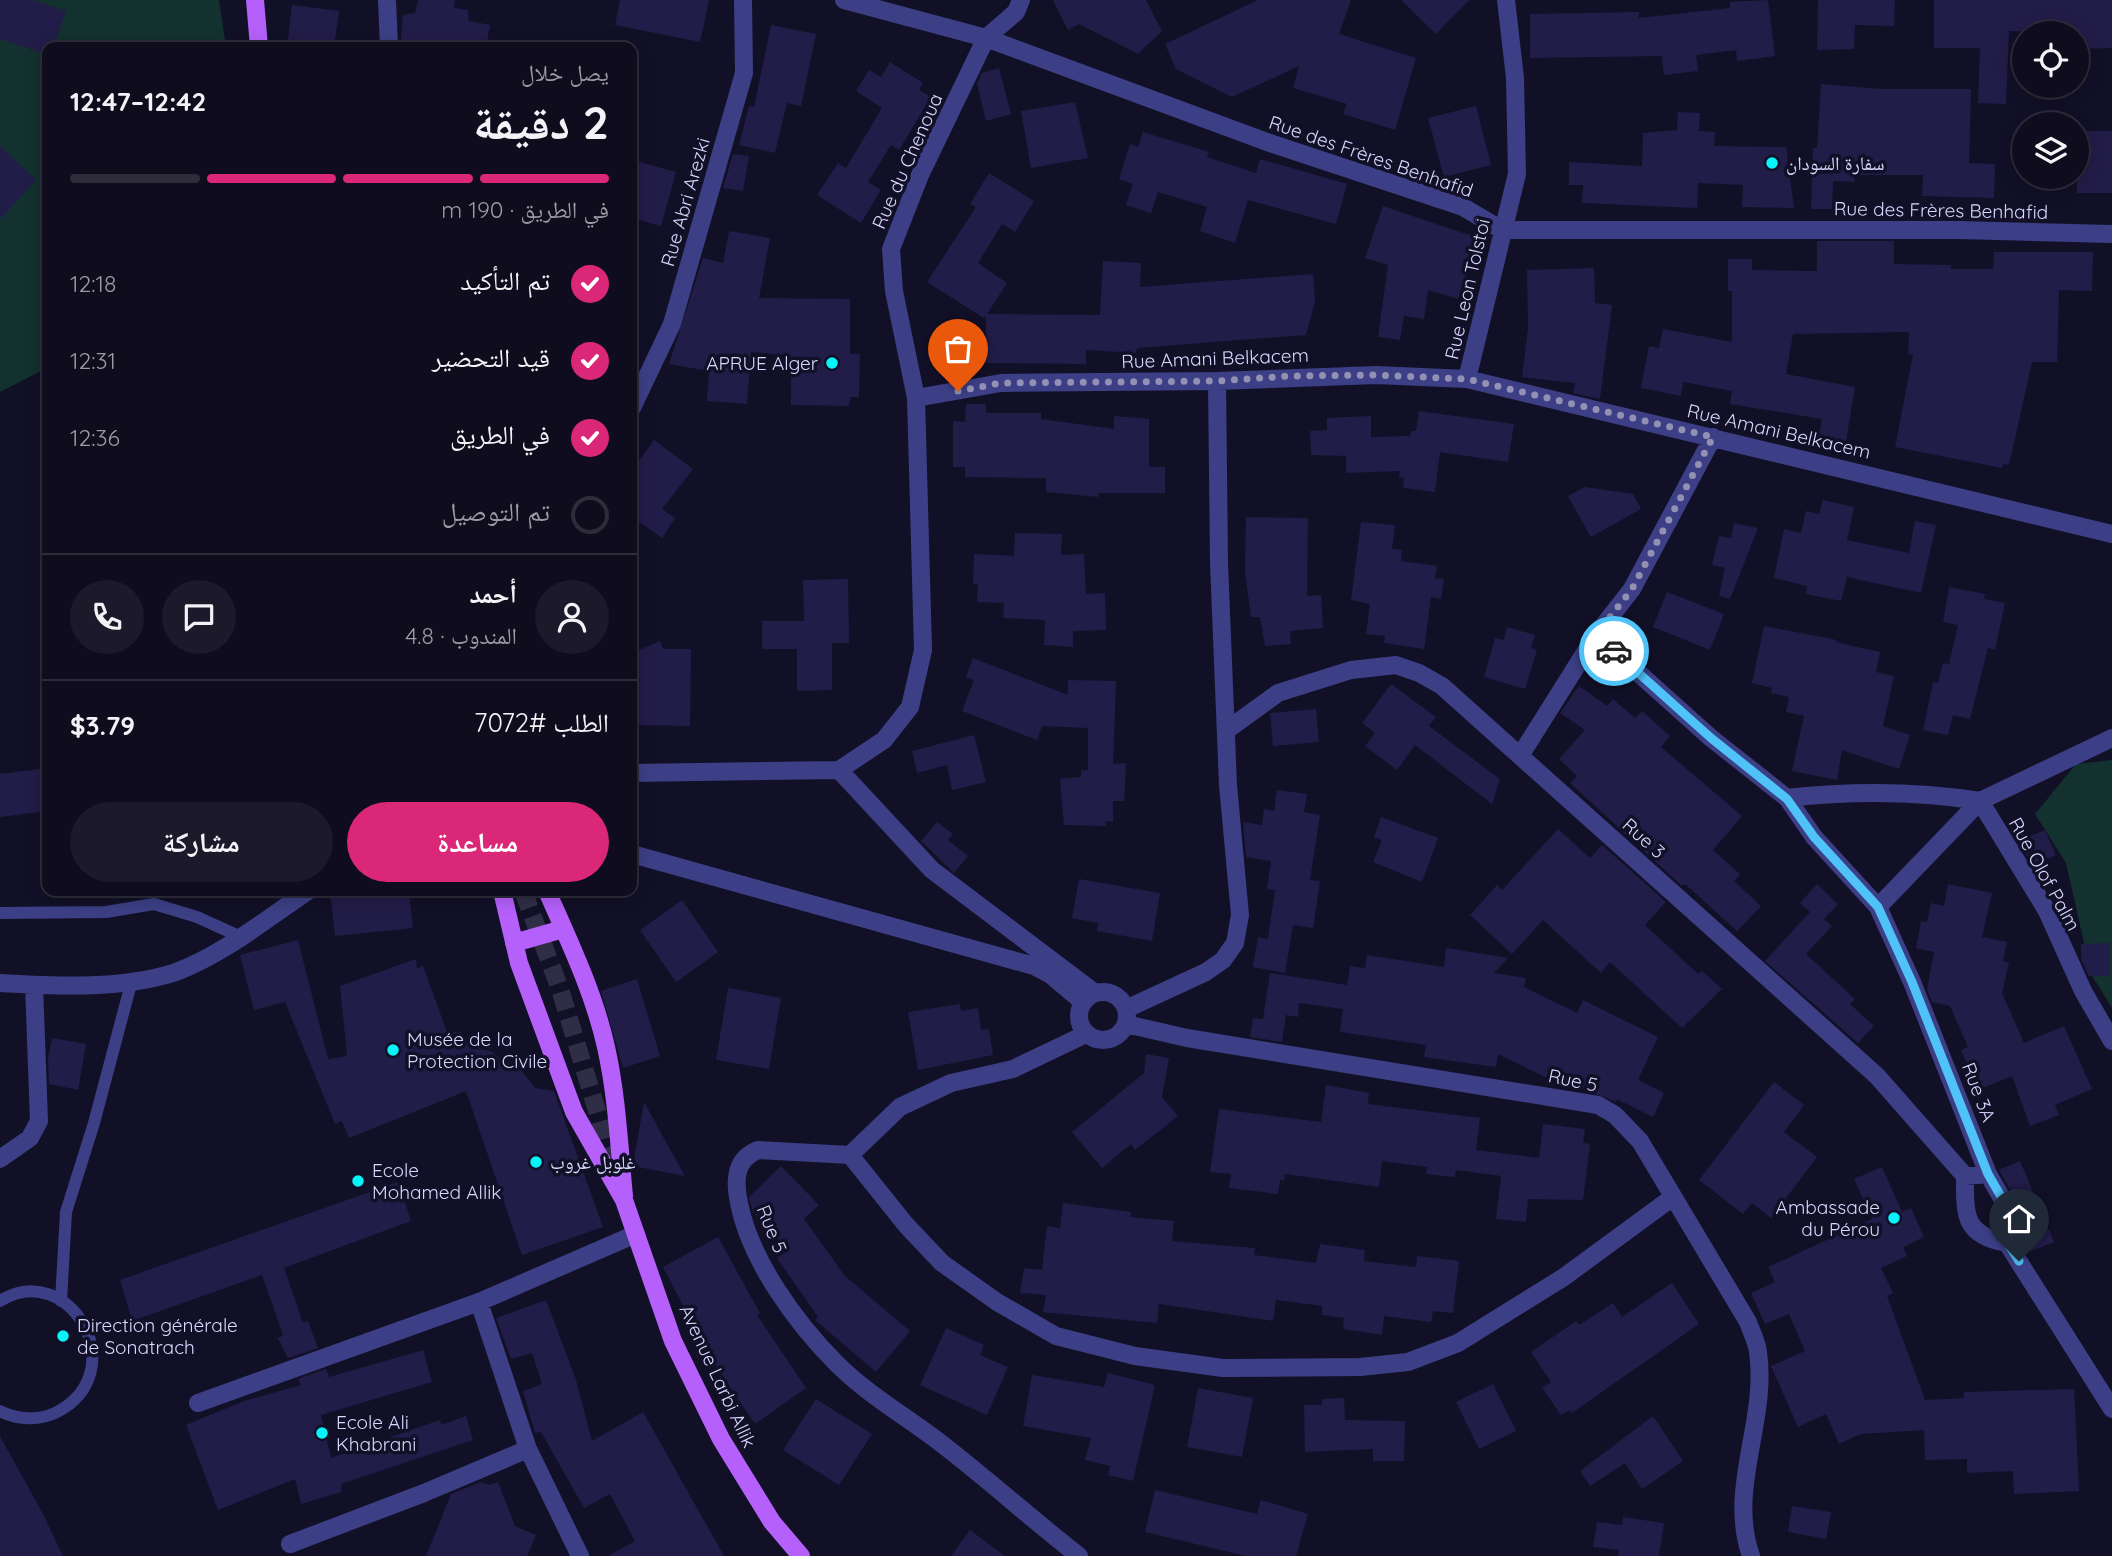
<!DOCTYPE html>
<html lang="ar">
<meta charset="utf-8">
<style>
:root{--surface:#0e0c1d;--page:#1c1a2a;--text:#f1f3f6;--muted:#9b9ba4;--line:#2e2c3b;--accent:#db2777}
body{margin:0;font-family:Quicksand,"Noto Naskh Arabic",sans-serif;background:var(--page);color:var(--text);direction:rtl;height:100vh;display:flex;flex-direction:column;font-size:26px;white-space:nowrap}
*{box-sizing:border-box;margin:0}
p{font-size:23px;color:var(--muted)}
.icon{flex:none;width:38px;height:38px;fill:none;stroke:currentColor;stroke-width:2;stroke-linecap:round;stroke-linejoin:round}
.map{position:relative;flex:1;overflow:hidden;direction:ltr}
.drawer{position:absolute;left:42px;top:42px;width:595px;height:854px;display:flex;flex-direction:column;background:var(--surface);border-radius:14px;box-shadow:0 4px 18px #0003,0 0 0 2px var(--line);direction:rtl}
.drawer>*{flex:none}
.buttons{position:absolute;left:2012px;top:21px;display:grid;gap:14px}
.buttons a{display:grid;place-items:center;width:77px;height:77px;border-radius:50%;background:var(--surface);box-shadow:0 4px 18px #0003,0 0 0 2px var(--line);font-size:35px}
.pin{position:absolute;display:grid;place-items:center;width:60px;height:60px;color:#fff;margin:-72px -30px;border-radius:50% 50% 50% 0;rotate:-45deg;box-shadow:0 0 7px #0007}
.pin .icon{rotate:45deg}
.courier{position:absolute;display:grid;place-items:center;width:70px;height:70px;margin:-35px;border:5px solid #4fc3f7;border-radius:50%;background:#fff;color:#222;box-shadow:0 2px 9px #0007}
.overview em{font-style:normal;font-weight:700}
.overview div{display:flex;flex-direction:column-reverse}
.overview{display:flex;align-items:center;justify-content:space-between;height:119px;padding:0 28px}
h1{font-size:46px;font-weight:700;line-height:52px}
.bar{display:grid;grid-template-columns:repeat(4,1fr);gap:10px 7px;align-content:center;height:84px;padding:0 28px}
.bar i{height:9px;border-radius:5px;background:var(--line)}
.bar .on{background:var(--accent)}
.bar p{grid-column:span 4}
.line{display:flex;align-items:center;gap:18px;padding:0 28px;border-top:2px solid var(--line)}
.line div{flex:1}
.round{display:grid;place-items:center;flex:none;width:74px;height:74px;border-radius:37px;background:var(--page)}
ol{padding:0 28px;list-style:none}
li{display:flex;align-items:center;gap:21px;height:77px}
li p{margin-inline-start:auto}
li .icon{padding:7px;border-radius:50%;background:var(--accent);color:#fff;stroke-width:4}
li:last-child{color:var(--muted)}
li i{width:38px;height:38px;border:4px solid var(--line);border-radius:50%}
.cta{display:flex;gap:14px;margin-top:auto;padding:14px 28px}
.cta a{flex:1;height:80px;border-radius:42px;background:var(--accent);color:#fff;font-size:28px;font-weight:700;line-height:80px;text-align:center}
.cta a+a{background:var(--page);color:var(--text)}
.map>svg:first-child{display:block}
.green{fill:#13312e}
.building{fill:#221c48}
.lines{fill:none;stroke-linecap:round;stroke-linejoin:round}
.primary-tunnel{stroke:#302e47;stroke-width:18;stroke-dasharray:18 9;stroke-linecap:butt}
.service{stroke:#3c3f85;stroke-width:12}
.minor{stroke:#3c3f85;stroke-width:18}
.primary{stroke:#b660fc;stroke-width:18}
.done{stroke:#9391b3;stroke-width:7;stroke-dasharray:0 12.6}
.route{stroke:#4fc3f7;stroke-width:9}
.poi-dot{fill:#07f3fa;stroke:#121027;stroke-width:2.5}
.labels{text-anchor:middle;stroke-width:7;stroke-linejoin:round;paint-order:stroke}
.street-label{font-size:19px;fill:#d8d7fe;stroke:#121027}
.poi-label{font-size:19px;fill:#d8d7fe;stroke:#121027;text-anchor:start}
</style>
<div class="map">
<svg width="2112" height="1556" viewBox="0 0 2112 1556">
<rect width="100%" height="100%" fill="#121027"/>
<path class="green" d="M0 0H219L226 47H47V368L0 392Z
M2112 760V1008L2091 974 2066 863 2035 814 2076 764Z"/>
<path class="building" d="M0 0H33L66 11 53 47H47V55L0 39Z
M418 0H455L454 8 468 10 469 21 490 25 486 47H400L403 15 415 13Z
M620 0H709L700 42 615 25Z
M1053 0H1146L1162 31 1138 54 1079 24 1068 30Z
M1258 0H1351L1339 34 1416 58 1395 130 1343 114 1347 104 1293 88 1299 66 1232 97 1176 69 1165 44Z
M1401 0H1469L1436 34Z
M1768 0 1775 56 1737 61 1736 50 1696 55 1698 71 1664 75 1662 56 1530 58V14L1639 12V18L1730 8V2Z
M1818 0H1895L1894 26 1855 25 1854 49 1817 50Z
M1934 0H2112V48L2077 49V33L2009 31 2006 104 1978 103 1980 48H1934Z
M292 5 339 11 334 47H287Z
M771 25 816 34 801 106 787 103 775 153 739 145 749 106 754 107Z
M890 62 923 83 919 90 931 97 899 150 891 145 868 182 881 190 861 223 817 195 838 163 846 168 882 108 856 91 869 70 881 77Z
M999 68 1011 114 986 121 977 84 982 73Z
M1821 84 1881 89H1971L1969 163 1995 164 1994 198 1922 196 1923 175H1855L1854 182 1833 181 1832 209H1811L1813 148H1817Z
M1075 102 1088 158 1031 168 1021 111Z
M1476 106 1491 165 1444 177 1428 118Z
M1678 112 1700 113 1699 131 1715 132 1714 146 1786 147 1794 208 1742 207 1743 185 1698 183 1697 208 1582 203 1583 185H1569V162L1642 166 1643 133 1677 130Z
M2077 131H2112V193H2077Z
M1143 132 1209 152 1207 157 1256 173 1260 159 1347 184 1336 224 1248 200 1235 243 1200 231 1207 207 1158 192 1151 213 1126 205 1133 184 1119 179 1130 144 1138 147Z
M0 146 36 180 0 219Z
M733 154 749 156 743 191 723 188Z
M632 160 676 172 661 226 632 218Z
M989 173 1034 201 1015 232 1002 224 978 263 1007 283 987 314 1100 315 1103 261 1141 263 1140 287 1313 274 1315 301 1306 335 1137 348 1136 353 1086 350V364L986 363V316L984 318 927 282 976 207 970 204Z
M1383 206 1478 238 1458 299 1428 290 1424 319 1404 316 1400 340 1378 337 1388 265 1365 258Z
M729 231 770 238 759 298 850 299V354H860L859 397H850L849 406 791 405V356L751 352 747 404 707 401 709 371 669 364 703 258 723 263Z
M1817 241H1894V264L1951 265V269H1993L1994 252H2093L2092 291 2059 290 2057 362H2032L2009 465 2003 464 2002 468 1895 447 1913 355 1908 354 1909 332 1793 334 1786 374 1855 387 1846 441 1819 436 1822 419 1730 404 1732 391 1683 382 1681 396 1641 388 1649 346 1659 348 1663 329 1732 342V291H1728V259H1752V270L1817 271Z
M1594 268 1595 303 1612 305 1600 399 1573 393 1575 383 1522 377 1528 328 1527 270Z
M966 404H986V413H1041V419L1114 429V416L1149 419V467H1165V493H1099L1098 497 1046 492V478L965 477V467H953V421L965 422Z
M1419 411 1514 424 1508 462 1440 452 1435 492 1403 488 1404 478 1399 477 1400 471 1346 473V456L1311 455 1310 431 1327 430V418L1371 416V437L1410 436 1411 431H1416Z
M654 440 693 469 662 509 675 518 662 538 632 517V470Z
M1585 487 1633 494 1641 509 1591 537 1568 496Z
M1823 500 1854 507 1847 540 1909 553 1915 521 1936 525 1921 593 1847 577 1841 601 1806 594 1807 586 1774 578 1784 529 1801 533 1806 511 1819 514Z
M1246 517 1308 518 1307 596 1321 595 1323 628 1290 631 1291 644 1265 646 1260 617H1251L1245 571Z
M1361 522 1395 525 1392 549 1402 550 1401 561 1437 566 1435 578 1444 579 1441 599 1431 597 1424 649 1384 643 1385 636 1366 634 1370 604 1351 600Z
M1734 523 1758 528 1730 599 1719 596 1725 568 1712 565 1719 536 1731 538Z
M1015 533 1062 534 1061 555 1084 554 1086 594 1105 593 1106 630 1073 631V647L1044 645 1045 620 1003 618 1004 603 977 602 978 584H973L974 554 1014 556Z
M848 579 849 643H832V690L797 691V649H762V621H804L803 580Z
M1949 587 1985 594 1984 599 2005 603 1995 650 1988 648 1970 719 1953 715 1948 735 1923 730 1933 682 1938 683 1943 663 1949 664 1958 625 1943 622Z
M1667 592 1724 614 1710 650 1653 627Z
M1764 626 1833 639 1839 643 1880 652 1876 672 1894 676 1883 726 1910 735 1899 769 1842 750 1837 780 1792 771 1804 716 1786 712 1789 697 1771 693 1772 688 1752 683Z
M1507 627 1535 635 1531 648 1537 650 1525 689 1484 677 1495 638 1504 640Z
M660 641 663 649H691L690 726 634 725 635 652Z
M973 658 1068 695V680L1116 681 1113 764 1126 763 1124 801H1113V822L1106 821V826L1064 825 1060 779 1081 777V770H1088V728L1042 726 1037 740 962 711 974 680 966 677Z
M1391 684 1436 717 1429 726 1500 779 1492 804 1415 745 1397 770 1365 746 1375 733 1362 723Z
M1579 686 1607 706 1613 699 1635 718 1642 711 1670 736 1661 747 1742 816 1713 850 1740 874 1734 881 1761 906 1737 931 1685 884 1682 886 1570 783 1577 776 1559 759 1585 730 1560 713Z
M1316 709 1319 742 1273 746 1270 713Z
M974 735 986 782 952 790 947 765 917 773 912 751Z
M47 768V811L0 817V774Z
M1277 790 1307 794 1304 812 1320 815 1310 880 1320 881 1313 928 1293 925 1285 973 1253 967 1258 937 1268 939 1275 890 1267 889 1271 861 1246 857 1243 822 1262 825 1264 809 1274 811Z
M1381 817 1438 838 1422 882 1373 862 1382 840 1374 837Z
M937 822 953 834 948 840 968 856 954 873 921 841Z
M1558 829 1590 858 1602 845 1666 902 1645 925 1698 974 1702 971 1722 989 1682 1028 1610 962 1601 973 1543 920 1512 954 1470 915 1497 885 1502 890Z
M2045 830 2056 855 2032 865 2018 841Z
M1079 879 1160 893 1152 941 1097 931 1098 923 1072 918Z
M1817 884 1838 904 1824 919 1832 926 1806 954 1855 999 1850 1004 1874 1026 1858 1043 1765 961 1810 912 1800 903Z
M1948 884 1992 893 1982 937 2007 942 2003 961 2009 963 2002 993 2024 1043 2064 1026 2092 1089 2055 1105 2059 1115 2030 1126 2012 1076 1978 1090 1961 1050 1968 1047 1950 1006 1932 1002 1927 989 1934 952 1916 948 1921 921 1927 922 1931 903 1944 906Z
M409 891 413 928 335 936 330 892Z
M682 900 718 952 676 982 640 930Z
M298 940 328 1059 347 1056 340 986 416 959 417 969 423 966 447 1032H460L469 1040 472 1048 491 1051 504 1062 516 1064 535 1088 554 1091 603 1227 522 1255 466 1091 349 1138 342 1121 335 1124 285 1002 254 1010 240 955Z
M2110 943V976H2089L2081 959V944Z
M1446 948 1508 958 1494 973 1526 978 1524 987 1577 1013 1583 1000 1658 1037 1638 1080 1664 1093 1653 1117 1617 1099 1616 1102 1591 1092 1569 1078 1565 1087 1498 1054 1496 1067 1424 1057 1426 1045 1340 1032 1343 1009 1299 1003 1298 1017 1286 1015 1282 1042 1250 1037 1253 1018 1263 1019 1270 973 1347 985 1350 966 1365 968 1367 955 1444 967Z
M637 979 660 1056 623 1068 601 991Z
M728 988 781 998 769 1069 716 1060Z
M960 1004 961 1011 978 1008 981 1030 989 1029 993 1055 918 1070 908 1012Z
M52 1038 86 1044 78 1090 49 1084 48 1058Z
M1146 1054 1169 1058 1162 1097 1178 1116 1135 1150 1131 1144 1102 1168 1072 1132 1144 1073Z
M1774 1082 1804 1105 1784 1132 1817 1157 1771 1218 1752 1203 1743 1214 1699 1180Z
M1326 1085 1369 1093 1368 1104 1480 1118 1476 1150 1539 1158 1543 1124 1585 1129 1583 1143 1590 1144 1583 1200 1528 1199 1526 1222 1496 1219 1501 1176 1456 1170 1455 1177 1426 1174 1427 1167 1382 1161 1379 1187 1285 1174 1284 1181 1280 1180 1278 1194 1229 1188 1231 1174 1210 1172 1219 1109 1321 1122Z
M644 1102 666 1142 685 1176 633 1166Z
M2020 1161 2054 1242 2029 1252 2020 1229 2018 1204 1999 1170Z
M781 1166 819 1205 804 1219 845 1276 910 1331 876 1372 815 1320 818 1317 777 1258 789 1250 753 1212 749 1197Z
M1882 1167 1902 1212 1911 1208 1924 1237 1903 1247 1907 1256 1881 1268 1893 1293 1887 1296 1925 1400 1964 1398V1392L2074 1389 2079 1491 2014 1494 2013 1471 1967 1473V1459L1925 1460 1924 1430 1861 1434 1839 1444 1826 1414 1798 1427 1771 1366 1805 1351 1789 1314 1765 1324 1751 1293 1775 1282 1768 1267 1872 1219 1854 1179Z
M398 1182 411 1221 284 1268 303 1323 308 1321 318 1348 288 1358 278 1338 283 1335 262 1275 132 1321 120 1280Z
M1063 1203 1131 1212 1130 1217 1174 1221 1172 1241 1255 1248 1254 1255 1316 1263 1320 1244 1365 1250 1364 1261 1416 1267 1417 1256 1459 1261 1453 1313 1433 1311 1431 1322 1384 1316 1382 1335 1343 1329 1344 1318 1322 1315V1306L1276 1300 1273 1321 1159 1304 1157 1323 1043 1312 1046 1295 1020 1293 1024 1268 1042 1270 1047 1226 1060 1228Z
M718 1237 760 1313 757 1315 806 1388 755 1424 711 1359 663 1267Z
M1672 1283 1699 1324 1572 1413 1570 1410 1561 1415 1542 1388 1551 1382 1531 1352 1576 1321 1579 1325 1613 1303 1622 1317Z
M546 1300 576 1380 592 1441 643 1412 724 1556H608L635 1541 610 1494 584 1508 541 1432 535 1433 523 1391 542 1384 532 1353 511 1359 496 1318Z
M946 1328 984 1345 980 1355 1008 1367 987 1415 920 1385Z
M423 1350 432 1382 321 1415 331 1458 440 1420 441 1425 466 1416 473 1440 341 1484V1492L301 1504 295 1479 218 1510 186 1425 244 1401 301 1385 298 1379 326 1369 329 1377Z
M1108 1373 1155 1385 1133 1481 1108 1475 1110 1466 1085 1460 1091 1438 1023 1426 1032 1375 1104 1387Z
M1493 1384 1516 1431 1479 1449 1456 1402Z
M1198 1388 1253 1398 1242 1457 1187 1447Z
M1344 1398 1345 1420 1405 1421 1404 1461H1373V1449L1305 1452 1304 1405H1322V1399Z
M816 1399 872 1434 839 1485 783 1450Z
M1653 1416 1683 1461 1642 1489 1625 1463 1590 1486 1580 1471Z
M0 1436 43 1514 63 1556H0Z
M481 1482 489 1485 498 1482 515 1526 536 1535 527 1556H426L451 1494Z
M1155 1490 1257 1514 1261 1500 1308 1514 1296 1556H1246L1145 1532Z
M1792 1506 1831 1512 1826 1539 1788 1532Z
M1623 1517 1664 1523 1659 1556H1618L1619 1550 1593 1547 1597 1522 1622 1525Z
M970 1530 1005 1556H951Z"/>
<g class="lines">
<path class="primary-tunnel" d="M523 891 560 989 618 1180"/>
<path class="service" d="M0 913 106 912 154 904 197 917 241 937
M0 1301C69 1258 135 1371 57 1412 40 1421 17 1420 0 1411
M61 1301 66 1212 94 1123 132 980"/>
<path class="minor" d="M387 0 389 47
M844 0 986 38 1270 143 1463 207 1502 230H1960L2112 234
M1467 379 1517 174 1515 78 1506 0
M916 398 1001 383 1217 381 1376 375 1467 379 2112 534
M632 408 672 324 744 73 743 0
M1596 635 1711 738 1787 798 1814 837 1878 907 1912 982 1988 1174 2007 1207 2010 1218 2007 1243 2112 1409
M1227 730 1278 693 1351 670 1396 665 1419 673 1442 686 1877 1076 1965 1176 1988 1174
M1520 756 1596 635 1632 589 1713 437
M839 770 932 870 1095 993
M632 773 839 770 884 740 910 707 923 650 916 398 894 291 891 249 920 175 986 38 1016 12 1021 0
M1787 798C1850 791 1917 791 1980 801
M1980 801 2047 911 2083 991 2112 1041
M632 854 1034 966 1051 975 1083 1002
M1878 907 1980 801 2112 738
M0 983C56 986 122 990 176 972 222 955 268 918 308 891
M1079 1016a24 24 0 1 1 48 0a24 24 0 1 1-48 0Z
M1126 1009 1206 972 1223 960 1235 943 1240 915 1228 785 1219 563 1217 381
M1126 1024 1187 1038 1598 1105 1615 1115 1640 1141 1748 1322C1751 1331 1757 1342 1758 1352 1768 1422 1727 1488 1751 1556
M850 1155 906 1225 942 1263 997 1302 1056 1336 1135 1356 1223 1368 1360 1367 1408 1362 1458 1343 1564 1277 1673 1197
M0 1159 30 1138 39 1121 34 985
M1965 1176C1965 1215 1963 1235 2007 1243
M479 1302 528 1449 580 1556
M198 1403 479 1302 636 1234
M290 1544 424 1493 528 1449
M1079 1556C1034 1521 992 1483 947 1448 912 1420 869 1396 837 1364 796 1323 750 1260 739 1203 734 1180 735 1159 758 1150L850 1155 900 1107 951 1083 1013 1069 1086 1034"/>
<path class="primary" d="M255 0 259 47
M502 891 519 963 574 1112 624 1200 673 1341 721 1439 772 1522 801 1556
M547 891C569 941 594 993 606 1047 617 1096 619 1146 624 1196
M514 943 563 929"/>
</g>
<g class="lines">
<path class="done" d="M958 391 1001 383 1217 381 1290 376 1376 375 1467 379 1713 437 1632 589 1596 635 1614 651"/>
<path class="route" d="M1614 651 1711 738 1787 799 1814 837 1878 907 1912 982 1988 1174 2007 1207 2010 1218 2007 1242 2019 1261"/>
</g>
<g class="poi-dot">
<circle cx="1772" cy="163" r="7"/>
<circle cx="832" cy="363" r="7"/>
<circle cx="393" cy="1050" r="7"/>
<circle cx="536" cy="1162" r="7"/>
<circle cx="358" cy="1181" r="7"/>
<circle cx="1894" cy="1218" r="7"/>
<circle cx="63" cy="1336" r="7"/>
<circle cx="322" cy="1433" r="7"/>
</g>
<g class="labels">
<g class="street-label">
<text transform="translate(1371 156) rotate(19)" y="7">Rue des Frères Benhafid</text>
<text transform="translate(907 161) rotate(-66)" y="7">Rue du Chenoua</text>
<text transform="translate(685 202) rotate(-74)" y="7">Rue Abri Arezki</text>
<text transform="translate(1941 210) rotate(1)" y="7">Rue des Frères Benhafid</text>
<text transform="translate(1467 289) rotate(-77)" y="7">Rue Leon Tolstoi</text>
<text transform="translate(1215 358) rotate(-2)" y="7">Rue Amani Belkacem</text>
<text transform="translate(1779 431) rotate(13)" y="7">Rue Amani Belkacem</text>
<text transform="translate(1644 838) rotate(42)" y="7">Rue 3</text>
<text transform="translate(2045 874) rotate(61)" y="7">Rue Olof Palm</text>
<text transform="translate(1573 1080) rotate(12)" y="7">Rue 5</text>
<text transform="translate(1979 1092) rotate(69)" y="7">Rue 3A</text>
<text transform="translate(772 1229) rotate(68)" y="7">Rue 5</text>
<text transform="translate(718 1376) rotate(65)" y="7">Avenue Larbi Allik</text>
</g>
<g class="poi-label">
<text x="1786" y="170">سفارة السودان</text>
<text x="818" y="370" text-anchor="end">APRUE Alger</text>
<text x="407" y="1046">Musée de la<tspan x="407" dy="22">Protection Civile</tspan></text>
<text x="550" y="1169">غلوبل غروب</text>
<text x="372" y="1177">Ecole<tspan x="372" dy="22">Mohamed Allik</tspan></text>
<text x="1880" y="1214" text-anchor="end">Ambassade<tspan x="1880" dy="22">du Pérou</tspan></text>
<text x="77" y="1332">Direction générale<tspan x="77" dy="22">de Sonatrach</tspan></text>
<text x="336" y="1429">Ecole Ali<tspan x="336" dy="22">Khabrani</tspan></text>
</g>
</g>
</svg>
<div class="buttons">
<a><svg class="icon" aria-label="locate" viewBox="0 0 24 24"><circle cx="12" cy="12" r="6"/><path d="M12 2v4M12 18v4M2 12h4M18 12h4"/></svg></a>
<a><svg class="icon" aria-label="layers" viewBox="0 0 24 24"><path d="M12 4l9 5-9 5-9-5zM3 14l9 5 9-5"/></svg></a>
</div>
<div class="pin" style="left:958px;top:391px;background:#ea580c"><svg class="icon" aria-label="bag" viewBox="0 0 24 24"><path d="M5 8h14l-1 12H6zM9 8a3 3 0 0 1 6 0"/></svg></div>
<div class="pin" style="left:2019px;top:1261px;background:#1f2937"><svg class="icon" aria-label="home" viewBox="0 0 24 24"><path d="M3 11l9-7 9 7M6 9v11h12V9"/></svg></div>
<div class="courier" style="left:1614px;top:651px"><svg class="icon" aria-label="car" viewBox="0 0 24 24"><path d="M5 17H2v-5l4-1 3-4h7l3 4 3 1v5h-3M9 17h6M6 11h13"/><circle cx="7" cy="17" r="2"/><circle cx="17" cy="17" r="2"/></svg></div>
<section class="drawer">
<div class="overview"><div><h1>2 دقيقة</h1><p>يصل خلال</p></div><em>12:42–12:47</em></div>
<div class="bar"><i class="on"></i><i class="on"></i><i class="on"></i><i></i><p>في الطريق · 190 m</p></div>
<ol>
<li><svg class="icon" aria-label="check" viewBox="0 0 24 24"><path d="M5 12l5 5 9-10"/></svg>تم التأكيد<p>12:18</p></li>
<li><svg class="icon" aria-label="check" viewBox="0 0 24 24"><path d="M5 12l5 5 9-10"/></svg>قيد التحضير<p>12:31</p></li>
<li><svg class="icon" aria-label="check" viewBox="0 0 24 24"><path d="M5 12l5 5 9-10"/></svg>في الطريق<p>12:36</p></li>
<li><i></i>تم التوصيل</li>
</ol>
<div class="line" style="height:126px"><a class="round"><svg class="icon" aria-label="person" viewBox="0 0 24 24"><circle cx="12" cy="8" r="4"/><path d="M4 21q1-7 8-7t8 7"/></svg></a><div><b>أحمد</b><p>المندوب · 4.8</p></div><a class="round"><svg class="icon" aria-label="chat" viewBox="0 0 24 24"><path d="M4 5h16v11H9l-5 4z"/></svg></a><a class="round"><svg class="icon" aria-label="phone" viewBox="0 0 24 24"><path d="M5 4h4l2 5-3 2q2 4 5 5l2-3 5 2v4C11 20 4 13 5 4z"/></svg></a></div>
<div class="line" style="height:91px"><div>الطلب #7072</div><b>$3.79</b></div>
<div class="cta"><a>مساعدة</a><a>مشاركة</a></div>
</section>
</div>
